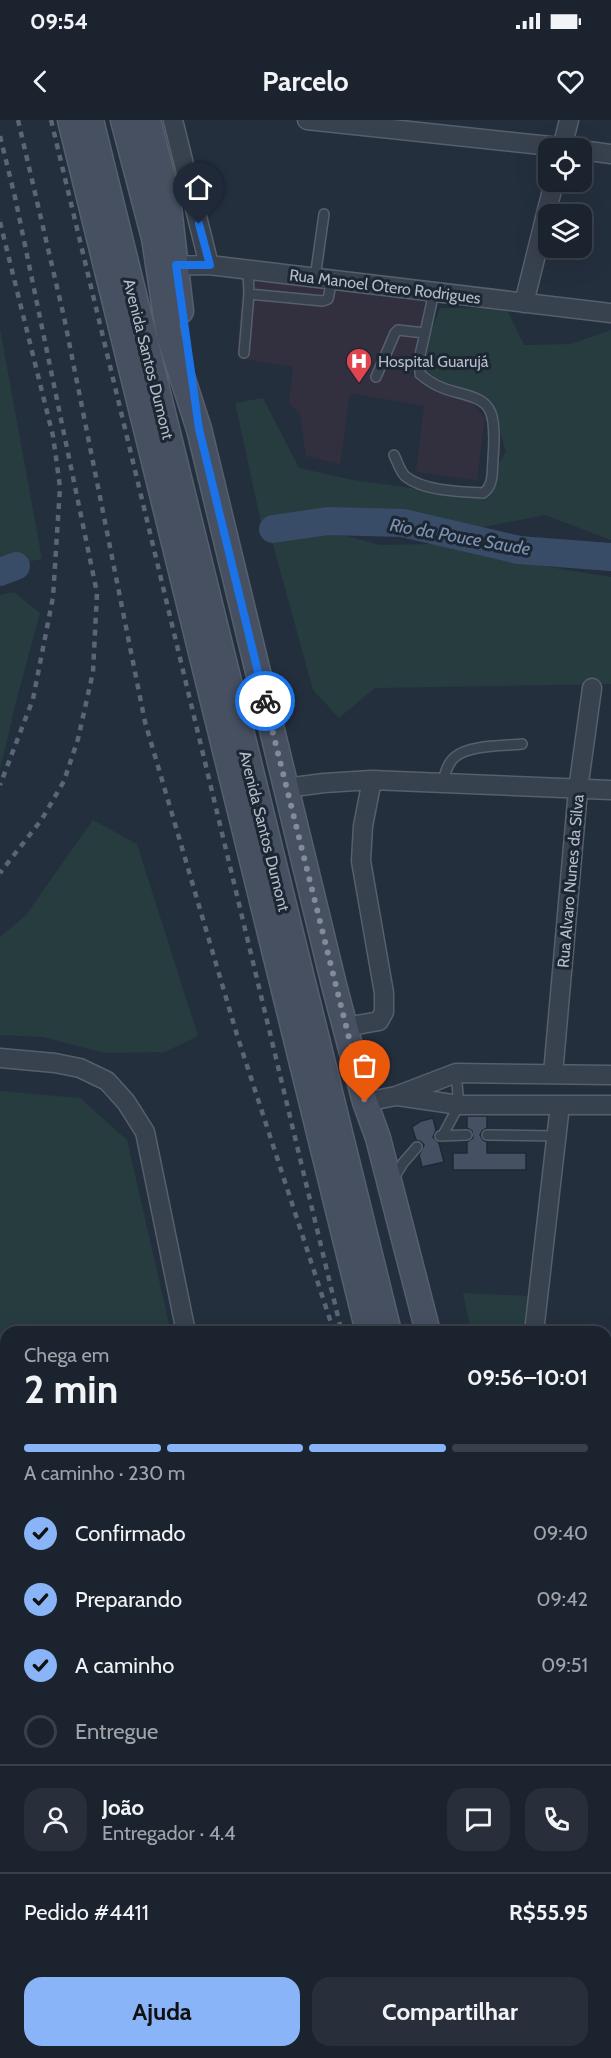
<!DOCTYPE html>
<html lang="pt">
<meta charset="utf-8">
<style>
:root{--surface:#1b232e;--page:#282f3a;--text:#f1f3f6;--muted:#a0a4aa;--line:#39404a;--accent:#8ab4f8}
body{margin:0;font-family:Cabin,sans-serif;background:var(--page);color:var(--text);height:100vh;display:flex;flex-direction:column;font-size:22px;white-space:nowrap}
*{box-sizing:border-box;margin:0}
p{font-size:20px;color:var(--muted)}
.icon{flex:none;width:33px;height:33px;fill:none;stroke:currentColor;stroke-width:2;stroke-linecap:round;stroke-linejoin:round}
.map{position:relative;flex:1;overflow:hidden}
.side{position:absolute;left:0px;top:1206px;width:612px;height:732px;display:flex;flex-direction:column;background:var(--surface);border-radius:18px 18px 0 0;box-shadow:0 6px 24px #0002,0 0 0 2px var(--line)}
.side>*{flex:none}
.fabs{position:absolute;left:538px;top:18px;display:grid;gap:12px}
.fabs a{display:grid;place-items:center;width:54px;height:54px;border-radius:12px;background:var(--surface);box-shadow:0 6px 24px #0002,0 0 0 2px var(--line);font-size:30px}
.pin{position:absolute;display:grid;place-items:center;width:51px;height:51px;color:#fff;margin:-62px -26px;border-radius:50% 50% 50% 0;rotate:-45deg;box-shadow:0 0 6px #0007}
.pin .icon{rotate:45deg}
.courier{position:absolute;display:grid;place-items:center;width:60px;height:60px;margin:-30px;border:4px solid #1a73e8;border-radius:50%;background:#fff;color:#222;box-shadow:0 2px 8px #0007}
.summary em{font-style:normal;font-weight:700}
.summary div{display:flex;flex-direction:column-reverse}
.summary{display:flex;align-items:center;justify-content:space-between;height:102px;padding:0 24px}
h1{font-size:39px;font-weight:700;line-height:45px}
.bar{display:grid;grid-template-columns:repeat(4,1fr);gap:9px 6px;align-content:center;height:72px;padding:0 24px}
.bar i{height:8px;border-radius:4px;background:var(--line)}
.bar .on{background:var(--accent)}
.bar p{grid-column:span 4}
.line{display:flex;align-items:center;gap:15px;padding:0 24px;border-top:2px solid var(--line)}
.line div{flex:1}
.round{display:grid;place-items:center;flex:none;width:63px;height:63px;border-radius:18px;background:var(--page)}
ol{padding:0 24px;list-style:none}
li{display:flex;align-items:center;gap:18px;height:66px}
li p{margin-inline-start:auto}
li .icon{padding:6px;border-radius:50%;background:var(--accent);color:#111;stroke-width:4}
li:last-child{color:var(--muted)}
li i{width:33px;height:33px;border:3px solid var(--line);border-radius:50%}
.cta{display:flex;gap:12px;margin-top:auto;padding:12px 24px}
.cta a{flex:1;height:69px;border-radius:18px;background:var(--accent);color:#111;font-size:24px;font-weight:700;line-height:69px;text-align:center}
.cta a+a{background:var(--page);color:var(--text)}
.status{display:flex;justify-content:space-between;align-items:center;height:42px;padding:0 30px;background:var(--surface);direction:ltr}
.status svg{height:16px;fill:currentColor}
header{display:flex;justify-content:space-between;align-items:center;height:78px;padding:0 24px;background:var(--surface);font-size:27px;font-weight:700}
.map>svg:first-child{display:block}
.medical{fill:#32303f}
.green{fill:#263c3f}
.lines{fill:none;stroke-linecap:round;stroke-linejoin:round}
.river{stroke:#394c67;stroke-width:28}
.building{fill:#455162;stroke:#1f2835;stroke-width:1.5}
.lane-casing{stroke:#565f6c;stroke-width:12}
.street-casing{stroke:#565f6c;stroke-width:21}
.secondary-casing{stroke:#565f6c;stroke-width:27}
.lane{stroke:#38414e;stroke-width:9}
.street{stroke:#38414e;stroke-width:18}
.secondary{stroke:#465061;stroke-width:24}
.rail{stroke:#5a6575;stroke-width:4.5;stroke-dasharray:6 6;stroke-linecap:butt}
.done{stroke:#828b98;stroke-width:6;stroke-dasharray:0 10.8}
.route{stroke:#1a73e8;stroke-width:8}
.labels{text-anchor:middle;stroke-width:6;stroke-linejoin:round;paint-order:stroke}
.street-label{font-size:16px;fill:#b4bcc9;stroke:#1d2633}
.poi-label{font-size:16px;fill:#b4bcc9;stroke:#1d2633;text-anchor:start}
.water-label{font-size:18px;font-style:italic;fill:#7c92b1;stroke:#1d2633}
</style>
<div class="status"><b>09:54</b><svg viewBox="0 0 49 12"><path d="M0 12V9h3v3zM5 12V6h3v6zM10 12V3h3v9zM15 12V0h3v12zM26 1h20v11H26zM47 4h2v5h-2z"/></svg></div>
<header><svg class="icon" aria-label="back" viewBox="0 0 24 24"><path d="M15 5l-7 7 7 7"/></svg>Parcelo<svg class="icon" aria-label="heart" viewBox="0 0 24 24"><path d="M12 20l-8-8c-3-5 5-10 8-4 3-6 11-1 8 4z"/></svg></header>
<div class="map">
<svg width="611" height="1938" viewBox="0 0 611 1938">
<rect width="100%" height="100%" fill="#242f3e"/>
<path class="medical" d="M243 155 428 177 411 255 443 273 470 280 485 298 477 360 416 352 424 286 350 273 340 344 306 336 300 294 289 283 293 247 237 238Z"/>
<path class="green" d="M440 188H506L524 225 571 224 611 210V420L545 395 453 413 345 394 261 402 235 283 263 278 299 348 353 360 477 377 506 332 494 291 421 249 427 223Z
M0 209 42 439 0 447Z
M328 411 380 425 434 424 549 447 611 457V564L375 568 339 598 313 570 272 421Z
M14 472 40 493 17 578 0 649V475Z
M93 700 137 724 198 916 165 932 105 933 43 917 0 915V817L26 795Z
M0 971 80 978 127 1020 171 1212H6V1910H0Z
M463 1173 528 1176 525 1212H471Z
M606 1380H611V1432H606Z
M608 1766H611V1815C607 1800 602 1782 608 1766Z
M270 1932H460L459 1938H267Z
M507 1932H541L542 1938H507Z"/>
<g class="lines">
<path class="river" d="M273 409 328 401 403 403 519 430 611 437
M0 452 16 446"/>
</g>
<path class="building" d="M467 996H487V1008L482 1011 480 1015 483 1020 487 1022V1033H526V1050H453V1033H467V1022L473 1018 472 1011 467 1008Z
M433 998 436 1010 433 1017 439 1023 444 1042 422 1047 419 1035 424 1025 421 1022 416 1020 412 1007 421 1001Z"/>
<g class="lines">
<g class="lane-casing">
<path id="lane" d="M248 150 249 174 323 181 328 179 332 160
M315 158 324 94
M244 233 249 174
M376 257 395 213 398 210 425 213 434 172
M394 335C397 341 400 351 405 356 423 371 461 372 483 373 494 366 492 351 493 339 494 325 496 301 489 289 481 275 457 274 443 268 435 265 427 260 420 254V235L425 213
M442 663C445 655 447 643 455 637 469 625 503 626 522 624
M443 1015 459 985 456 953
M487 1015 557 1016
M440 1016 467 1015
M393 1059 403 1043 417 1027"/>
</g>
<g class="street-casing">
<path id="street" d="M173 0 209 145
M307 0 569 28
M562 28 569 0
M582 30 611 34
M163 146 209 145 611 193
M524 183 554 62
M286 668 324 663 372 660 611 670
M346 907 379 901 384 892V873L361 741 363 706 372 660
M0 938 55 943 80 948 107 961 126 982 145 1012 186 1212
M553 954 578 670 592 568
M398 976 459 985H611
M365 982 396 976 456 953 611 955
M534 1212 560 985
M606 1363H611
M606 1755H611"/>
</g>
<g class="secondary-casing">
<path id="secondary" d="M70 0 368 1212
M91 0 389 1212
M123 0 154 118 169 216 199 309 334 865 365 982 378 1018 428 1212
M148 0 168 78 181 191
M563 1932 564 1938
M596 1932 598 1938"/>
</g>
<use href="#lane" class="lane"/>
<use href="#street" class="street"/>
<use href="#secondary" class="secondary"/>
<path class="rail" d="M18 0 64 197 145 602 237 915 334 1212
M51 0 340 1205
M0 16 15 77 97 473 93 552 78 619 64 661 42 699 0 753
M0 102 53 316 60 367 53 477 33 579 0 665
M494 1938 495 1932"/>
</g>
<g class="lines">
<path class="done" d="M265 581 365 982"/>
<path class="route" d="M199 104 210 145H176L199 309 265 581"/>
</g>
<defs>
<g id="hospital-pin" transform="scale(1.35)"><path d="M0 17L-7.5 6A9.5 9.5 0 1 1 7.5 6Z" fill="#e0444e" stroke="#1d2633"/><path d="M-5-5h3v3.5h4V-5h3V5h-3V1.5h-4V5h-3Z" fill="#fff"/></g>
</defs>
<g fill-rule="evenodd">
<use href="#hospital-pin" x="359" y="241"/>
</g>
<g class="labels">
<g class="street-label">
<text transform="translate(385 166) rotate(7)" y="6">Rua Manoel Otero Rodrigues</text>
<text transform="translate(149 239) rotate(76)" y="6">Avenida Santos Dumont</text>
<text transform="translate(265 711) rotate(76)" y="6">Avenida Santos Dumont</text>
<text transform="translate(570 761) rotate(-85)" y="6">Rua Alvaro Nunes da Silva</text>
</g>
<g class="poi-label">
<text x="378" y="247">Hospital Guarujá</text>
</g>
<g class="water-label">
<text transform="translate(460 417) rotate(10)" y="6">Rio da Pouce Saude</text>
</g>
</g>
</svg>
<div class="fabs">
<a><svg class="icon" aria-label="locate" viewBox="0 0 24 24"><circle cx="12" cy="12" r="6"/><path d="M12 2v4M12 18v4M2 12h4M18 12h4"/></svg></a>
<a><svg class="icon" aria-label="layers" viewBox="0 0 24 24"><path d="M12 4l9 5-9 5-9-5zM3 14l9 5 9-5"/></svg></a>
</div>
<div class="pin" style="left:365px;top:982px;background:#ea580c"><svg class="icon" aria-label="bag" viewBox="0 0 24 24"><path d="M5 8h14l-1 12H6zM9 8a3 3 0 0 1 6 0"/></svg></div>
<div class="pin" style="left:199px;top:104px;background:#1f2937"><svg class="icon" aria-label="home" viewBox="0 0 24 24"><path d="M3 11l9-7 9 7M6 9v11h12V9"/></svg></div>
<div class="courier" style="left:265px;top:581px"><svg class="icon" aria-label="bike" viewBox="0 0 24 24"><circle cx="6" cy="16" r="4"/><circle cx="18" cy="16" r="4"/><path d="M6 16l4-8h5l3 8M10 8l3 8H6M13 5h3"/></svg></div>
<section class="side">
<div class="summary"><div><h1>2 min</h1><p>Chega em</p></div><em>09:56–10:01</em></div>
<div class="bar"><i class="on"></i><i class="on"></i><i class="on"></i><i></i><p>A caminho · 230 m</p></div>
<ol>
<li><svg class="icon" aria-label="check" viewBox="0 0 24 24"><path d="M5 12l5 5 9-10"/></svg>Confirmado<p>09:40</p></li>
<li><svg class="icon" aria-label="check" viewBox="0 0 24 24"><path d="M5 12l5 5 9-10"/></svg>Preparando<p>09:42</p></li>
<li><svg class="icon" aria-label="check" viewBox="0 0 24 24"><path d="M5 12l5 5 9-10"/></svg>A caminho<p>09:51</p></li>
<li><i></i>Entregue</li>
</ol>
<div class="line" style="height:108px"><a class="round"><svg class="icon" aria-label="person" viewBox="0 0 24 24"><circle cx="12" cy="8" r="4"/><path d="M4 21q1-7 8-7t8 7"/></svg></a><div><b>João</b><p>Entregador · 4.4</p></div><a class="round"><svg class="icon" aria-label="chat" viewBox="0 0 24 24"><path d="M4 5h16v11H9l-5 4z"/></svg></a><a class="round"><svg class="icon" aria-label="phone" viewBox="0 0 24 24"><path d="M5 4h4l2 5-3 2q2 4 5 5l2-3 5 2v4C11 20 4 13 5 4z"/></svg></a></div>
<div class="line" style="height:78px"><div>Pedido #4411</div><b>R$55.95</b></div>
<div class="cta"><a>Ajuda</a><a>Compartilhar</a></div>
</section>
</div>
